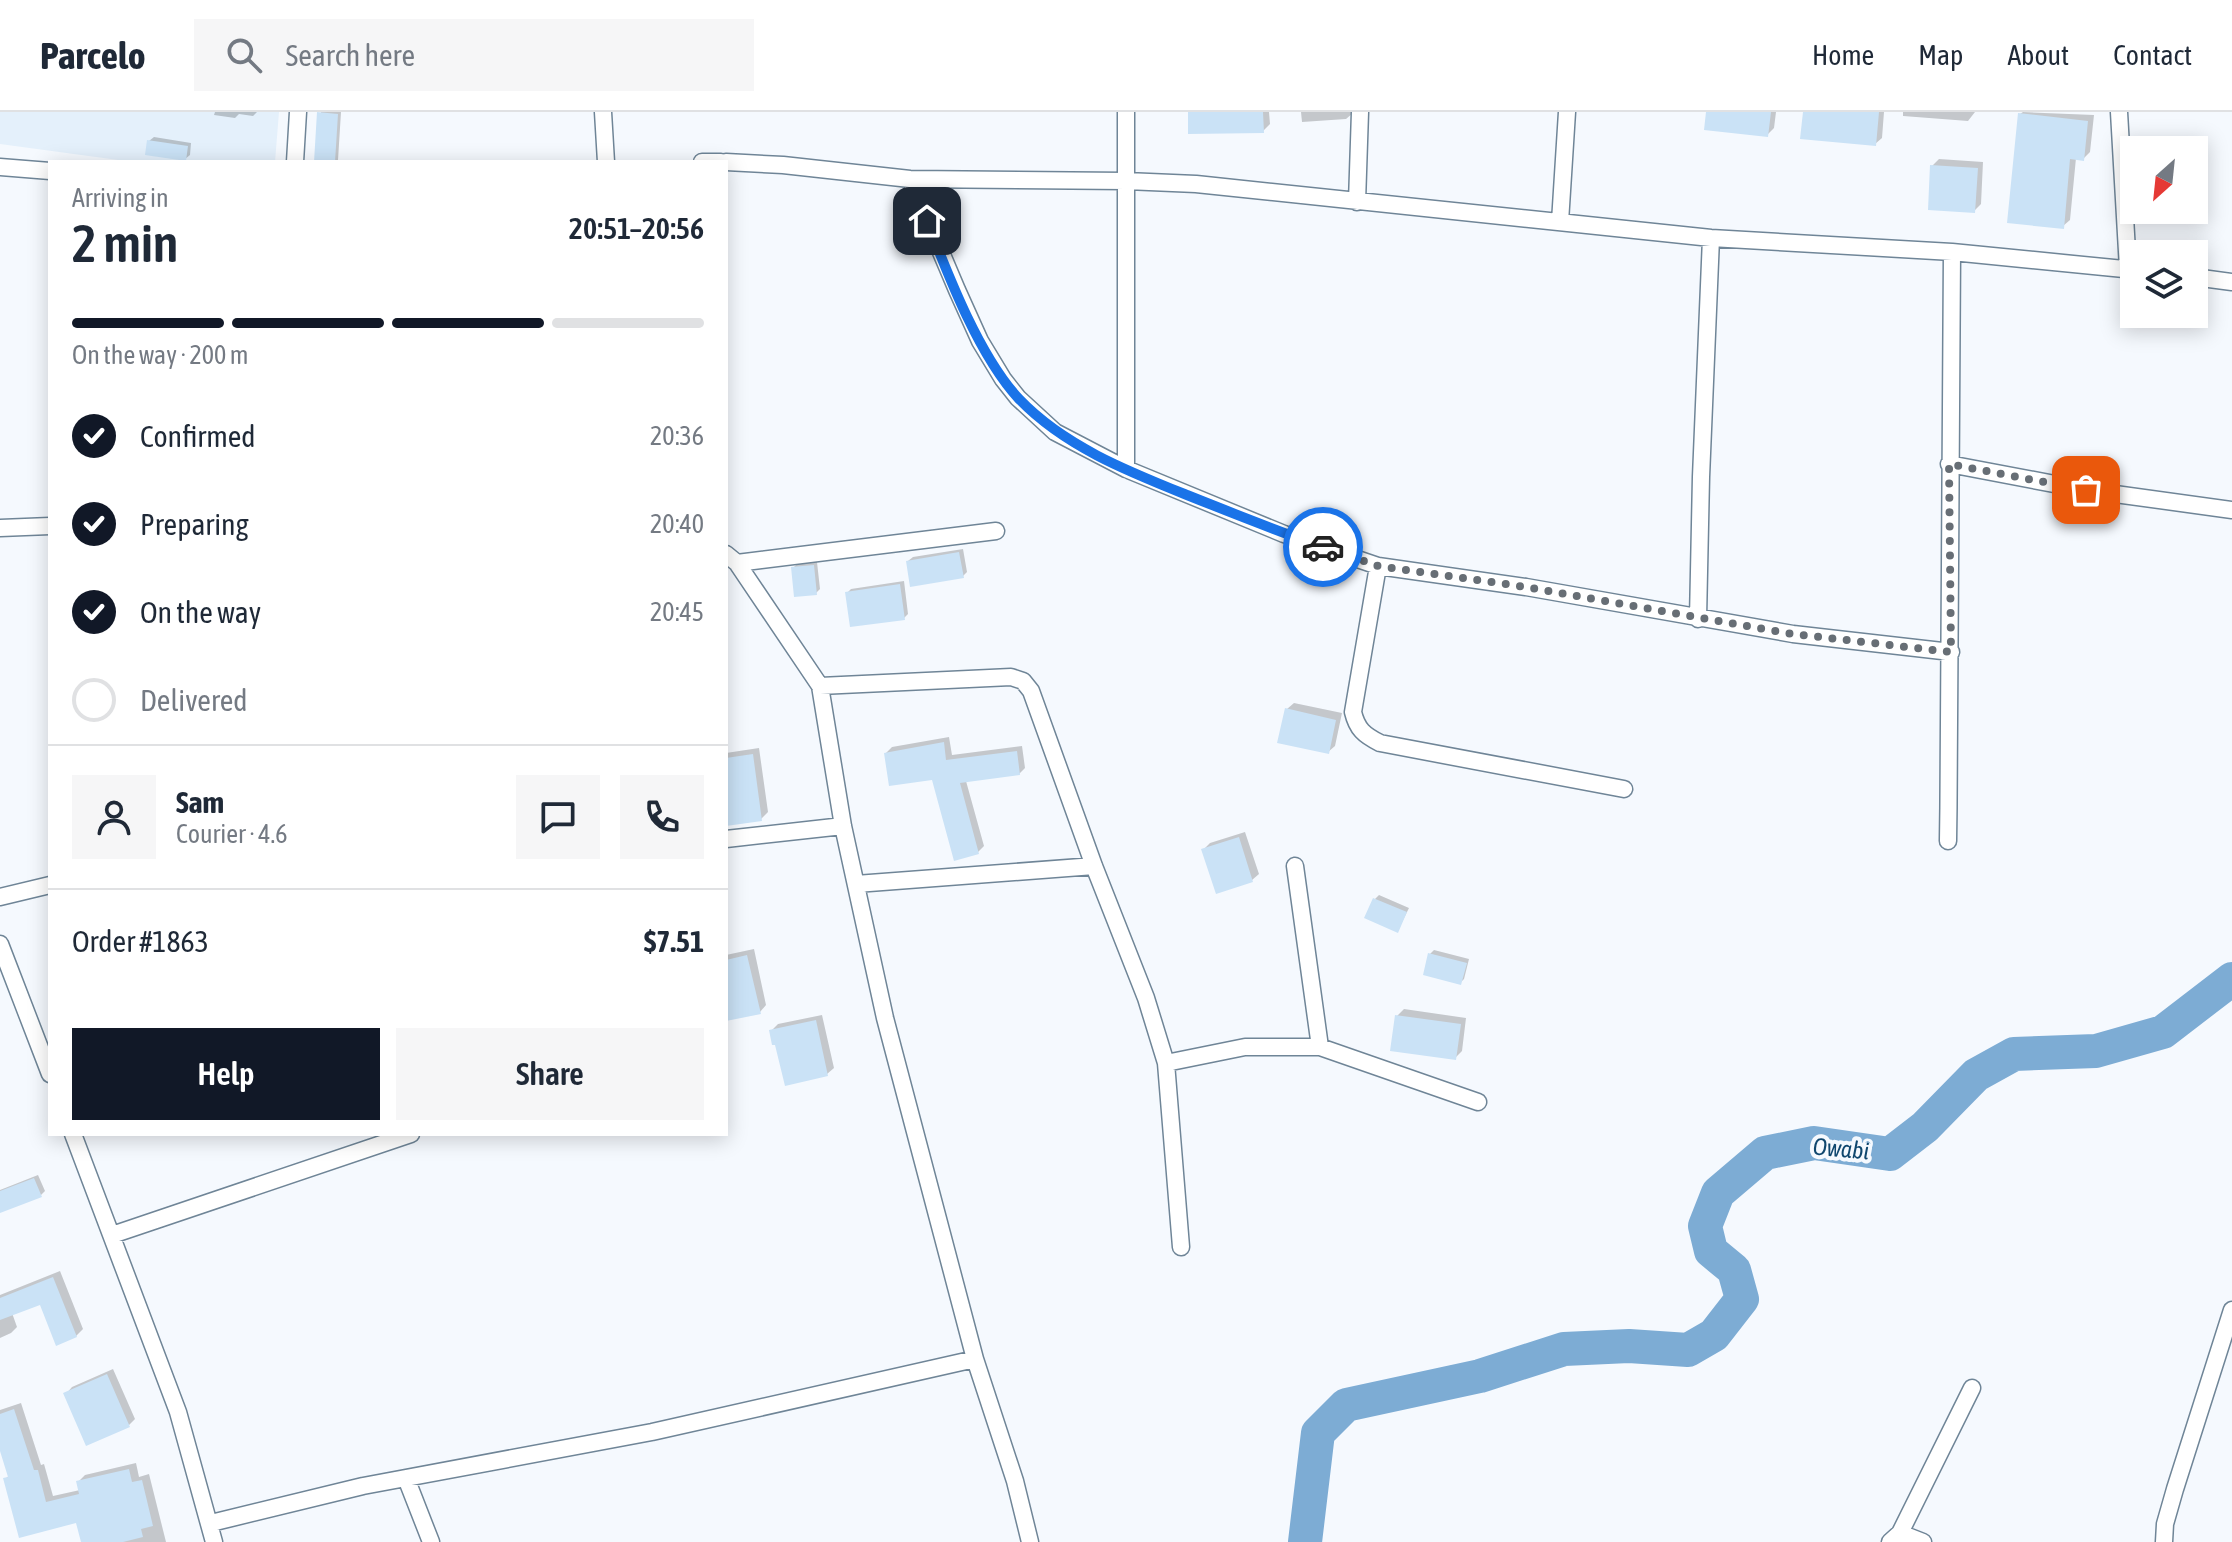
<!DOCTYPE html>
<meta charset="utf-8">
<style>
:root{--surface:#fff;--page:#f6f6f7;--text:#1f2937;--muted:#747a83;--line:#e0e1e3;--accent:#111827}
body{margin:0;font-family:"Asap Condensed",sans-serif;background:var(--page);color:var(--text);height:100vh;display:flex;flex-direction:column;font-size:30px;white-space:nowrap}
*{box-sizing:border-box;margin:0}
p{font-size:26px;color:var(--muted)}
.icon{flex:none;width:44px;height:44px;fill:none;stroke:currentColor;stroke-width:2;stroke-linecap:round;stroke-linejoin:round}
.map{position:relative;flex:1;overflow:hidden}
.side{position:absolute;left:48px;top:48px;width:680px;height:976px;display:flex;flex-direction:column;background:var(--surface);border-radius:0px;box-shadow:0 4px 20px #0003}
.side>*{flex:none}
.needle{width:52px;rotate:207deg}
.controls{position:absolute;left:2120px;top:24px;display:grid;gap:16px}
.controls a{display:grid;place-items:center;width:88px;height:88px;border-radius:0px;background:var(--surface);box-shadow:0 4px 20px #0003;font-size:40px}
.pin{position:absolute;display:grid;place-items:center;width:68px;height:68px;color:#fff;margin:-34px;border-radius:16px;box-shadow:0 4px 12px #0006}
.courier{position:absolute;display:grid;place-items:center;width:80px;height:80px;margin:-40px;border:6px solid #1a73e8;border-radius:50%;background:#fff;color:#222;box-shadow:0 2px 10px #0007}
.head em{font-style:normal;font-weight:600}
.head div{display:flex;flex-direction:column-reverse}
.head{display:flex;align-items:center;justify-content:space-between;height:136px;padding:0 24px}
h1{font-size:52px;font-weight:600;line-height:60px}
.bar{display:grid;grid-template-columns:repeat(4,1fr);gap:12px 8px;align-content:center;height:96px;padding:0 24px}
.bar i{height:10px;border-radius:6px;background:var(--line)}
.bar .active{background:var(--accent)}
.bar p{grid-column:span 4}
.line{display:flex;align-items:center;gap:20px;padding:0 24px;border-top:2px solid var(--line)}
.line div{flex:1}
.round{display:grid;place-items:center;flex:none;width:84px;height:84px;border-radius:0px;background:var(--page)}
ol{padding:0 24px;list-style:none}
li{display:flex;align-items:center;gap:24px;height:88px}
li p{margin-inline-start:auto}
li .icon{padding:8px;border-radius:50%;background:var(--accent);color:#fff;stroke-width:4}
li:last-child{color:var(--muted)}
li i{width:44px;height:44px;border:4px solid var(--line);border-radius:50%}
.action{display:flex;gap:16px;margin-top:auto;padding:16px 24px}
.action a{flex:1;height:92px;border-radius:0px;background:var(--accent);color:#fff;font-size:32px;font-weight:600;line-height:92px;text-align:center}
.action a+a{background:var(--page);color:var(--text)}
header{display:flex;align-items:center;gap:48px;box-sizing:border-box;height:112px;padding:0 40px;background:var(--surface);border-bottom:2px solid var(--line)}
header strong{font-size:38px}
nav{display:flex;gap:44px;margin-inline-start:auto;font-size:28px}
.search{width:560px;height:72px;background:var(--page);display:flex;align-items:center;gap:20px;box-sizing:border-box;padding:0 28px;border-radius:0px;color:var(--muted);font-size:30px}
.map>svg:first-child{display:block}
.built{fill:#e4f0fb}
.shadow{fill:#0003}
.lines{fill:none;stroke-linecap:round;stroke-linejoin:round}
.river{stroke:#7dacd4;stroke-width:34}
.building{fill:#cae2f6}
.street-casing{stroke:#6f8597;stroke-width:19}
.street{stroke:#fff;stroke-width:16}
.done{stroke:#676e75;stroke-width:8;stroke-dasharray:0 14.4}
.route{stroke:#1a73e8;stroke-width:10}
.labels{text-anchor:middle;stroke-width:8;stroke-linejoin:round;paint-order:stroke}
.water-label{font-size:24px;font-style:italic;fill:#10476e;stroke:#f5f9fe}
</style>
<header>
<strong>Parcelo</strong>
<div class="search"><svg class="icon" aria-label="search" viewBox="0 0 24 24"><circle cx="10" cy="10" r="6"/><path d="M15 15l6 6"/></svg>Search here</div>
<nav><a>Home</a><a>Map</a><a>About</a><a>Contact</a></nav>
</header>
<div class="map">
<svg width="2232" height="1430" viewBox="0 0 2232 1430">
<rect width="100%" height="100%" fill="#f5f9fe"/>
<path class="built" d="M0 0H279L275 50H133L0 32Z"/>
<path class="shadow" d="M215 0H257L253 4 239 2 235 6 214 3Z
M321 0H341L338 48 335 50H316Z
M1189 0H1269L1270 12 1263 19Z
M1301 0H1353V1L1346 7 1302 10Z
M1708 0H1776L1774 16 1767 23Z
M1805 0H1884L1882 26 1875 32Z
M1903 0H1975L1968 9 1903 4Z
M2023 0 2094 3 2090 40 2083 47 2076 46 2070 108 2063 114 2020 2Z
M154 25 191 31 190 43 185 47 149 29Z
M1939 47 1983 50 1981 92 1974 99 1932 54Z
M963 437 967 460 963 464 908 449 913 445Z
M817 450 820 477 816 481 793 456 797 452Z
M904 469 908 502 904 506 847 481 851 477Z
M1294 591 1342 601 1335 634 1328 640 1287 597Z
M949 625 952 643 1022 634 1025 656 1019 662 966 669 984 734 978 740 934 666 886 641 892 635Z
M759 636 768 700 761 707 726 712V641Z
M1245 720 1259 762 1252 768 1203 738 1210 731Z
M1379 783 1409 796 1398 818 1375 787Z
M754 837 766 893 760 900 726 907V843Z
M1434 838 1469 847 1464 867 1460 871 1430 842Z
M1404 897 1466 906 1462 939 1455 946 1397 904Z
M822 903 834 956 827 962 777 930 771 919 778 912Z
M38 1063 45 1079 41 1083 0 1099V1078Z
M60 1159 83 1217 76 1224 41 1190 12 1201 17 1215 11 1221 0 1226V1183Z
M113 1257 135 1307 129 1313 66 1282 72 1275Z
M21 1291 41 1353 44 1352 53 1384 80 1378 78 1370 85 1363 136 1351 139 1365 149 1362 166 1430H86L78 1409 5 1367 10 1363 0 1334V1298Z"/>
<g class="lines">
<path class="river" d="M1305 1430 1318 1321 1346 1293 1480 1264 1564 1237 1629 1234 1688 1238 1714 1223 1742 1187 1734 1158 1711 1139 1705 1114 1718 1081 1765 1041 1814 1031 1890 1042 1925 1015 1976 963 2014 942 2096 939 2163 920 2232 867"/>
</g>
<path class="building" d="M317 0 338 2 335 50H314Z
M1188 0H1263L1264 21 1188 22Z
M1706 0H1771L1768 25 1704 18Z
M1803 0H1879L1876 34 1800 27Z
M2018 1 2088 9 2084 49 2070 47 2064 117 2007 111Z
M147 28 188 34 186 49 145 43Z
M1930 53 1978 56 1975 101 1928 98Z
M959 440 964 466 910 475 906 449Z
M814 453 817 483 794 485 791 455Z
M900 472 905 508 850 515 845 480Z
M1285 596 1336 608 1329 642 1277 631Z
M944 630 946 648 1017 639 1020 663 960 671 979 742 954 749 932 668 889 674 884 641Z
M753 642 762 709 726 714V646Z
M1239 725 1253 770 1216 782 1201 737Z
M1373 786 1407 800 1398 821 1364 806Z
M1428 841 1467 851 1461 873 1423 863Z
M747 843 761 902 726 909V848Z
M1395 903 1461 912 1456 948 1390 939Z
M816 908 828 964 785 974 775 933H772L769 918Z
M34 1066 42 1085 0 1101V1079Z
M53 1165 77 1225 56 1234 40 1193 0 1208V1186Z
M107 1262 130 1315 86 1334 63 1281Z
M14 1297 34 1358H38L46 1390 79 1382 76 1369 129 1357 132 1370 142 1368 153 1414 141 1417 143 1425 123 1430H81L76 1411 19 1426 3 1366 8 1365 0 1339V1302Z"/>
<g class="lines">
<g class="street-casing">
<path id="street" d="M603 0 606 50
M1126 0V357
M2119 0 2128 157
M295 50 298 0
M702 50H721
M726 50 783 53 910 67 1126 69 1196 72 1711 126 1952 140 2134 158
M0 55 50 59
M910 67 957 178 980 229 1003 267 1018 286 1055 320 1126 357 1284 422 1378 454 1526 475 1793 522 1951 540
M1357 90 1360 0
M1560 110 1567 0
M2194 165 2232 170
M1949 352 2086 378 2232 398
M0 416 50 414
M726 442 737 451 820 574 843 714 885 906 975 1247 1015 1369 1030 1430
M737 451 996 419
M1378 454 1353 600C1357 617 1364 623 1380 631L1624 677
M1698 507 1701 365 1711 126
M820 574 1011 565 1023 569 1031 579 1094 754 1146 886 1166 951 1181 1135
M726 727 843 714
M1948 729C1951 533 1949 337 1952 140
M1295 754 1320 935
M856 772 1094 754
M0 785 50 773
M0 832 50 962
M1166 951 1245 935H1320L1478 990
M73 1022 178 1300 214 1430
M112 1123 411 1022
M406 1366 431 1430
M211 1411 363 1374 652 1320 975 1247
M1900 1421 1923 1430
M1890 1430 1900 1421 1972 1276
M2164 1430 2165 1412 2175 1377 2232 1198"/>
</g>
<use href="#street" class="street"/>
</g>
<g class="lines">
<path class="done" d="M1323 435 1378 454 1526 475 1793 522 1951 540 1949 352 2086 378"/>
<path class="route" d="M927 109C948 163 979 244 1019 287 1064 334 1127 359 1187 383 1232 401 1277 419 1323 435"/>
</g>
<g class="labels">
<g class="water-label">
<text transform="translate(1841 1037) rotate(5)" y="8">Owabi</text>
</g>
</g>
</svg>
<div class="controls">
<a><svg class="needle" viewBox="-14 -14 28 28"><path d="M0-13l5 13h-10z" fill="#e53935"/><path d="M0 13l5-13h-10z" fill="#747a83"/></svg></a>
<a><svg class="icon" aria-label="layers" viewBox="0 0 24 24"><path d="M12 4l9 5-9 5-9-5zM3 14l9 5 9-5"/></svg></a>
</div>
<div class="pin" style="left:2086px;top:378px;background:#ea580c"><svg class="icon" aria-label="bag" viewBox="0 0 24 24"><path d="M5 8h14l-1 12H6zM9 8a3 3 0 0 1 6 0"/></svg></div>
<div class="pin" style="left:927px;top:109px;background:#1f2937"><svg class="icon" aria-label="home" viewBox="0 0 24 24"><path d="M3 11l9-7 9 7M6 9v11h12V9"/></svg></div>
<div class="courier" style="left:1323px;top:435px"><svg class="icon" aria-label="car" viewBox="0 0 24 24"><path d="M5 17H2v-5l4-1 3-4h7l3 4 3 1v5h-3M9 17h6M6 11h13"/><circle cx="7" cy="17" r="2"/><circle cx="17" cy="17" r="2"/></svg></div>
<section class="side">
<div class="head"><div><h1>2 min</h1><p>Arriving in</p></div><em>20:51–20:56</em></div>
<div class="bar"><i class="active"></i><i class="active"></i><i class="active"></i><i></i><p>On the way · 200 m</p></div>
<ol>
<li><svg class="icon" aria-label="check" viewBox="0 0 24 24"><path d="M5 12l5 5 9-10"/></svg>Confirmed<p>20:36</p></li>
<li><svg class="icon" aria-label="check" viewBox="0 0 24 24"><path d="M5 12l5 5 9-10"/></svg>Preparing<p>20:40</p></li>
<li><svg class="icon" aria-label="check" viewBox="0 0 24 24"><path d="M5 12l5 5 9-10"/></svg>On the way<p>20:45</p></li>
<li><i></i>Delivered</li>
</ol>
<div class="line" style="height:144px"><a class="round"><svg class="icon" aria-label="person" viewBox="0 0 24 24"><circle cx="12" cy="8" r="4"/><path d="M4 21q1-7 8-7t8 7"/></svg></a><div><b>Sam</b><p>Courier · 4.6</p></div><a class="round"><svg class="icon" aria-label="chat" viewBox="0 0 24 24"><path d="M4 5h16v11H9l-5 4z"/></svg></a><a class="round"><svg class="icon" aria-label="phone" viewBox="0 0 24 24"><path d="M5 4h4l2 5-3 2q2 4 5 5l2-3 5 2v4C11 20 4 13 5 4z"/></svg></a></div>
<div class="line" style="height:104px"><div>Order #1863</div><b>$7.51</b></div>
<div class="action"><a>Help</a><a>Share</a></div>
</section>
</div>
